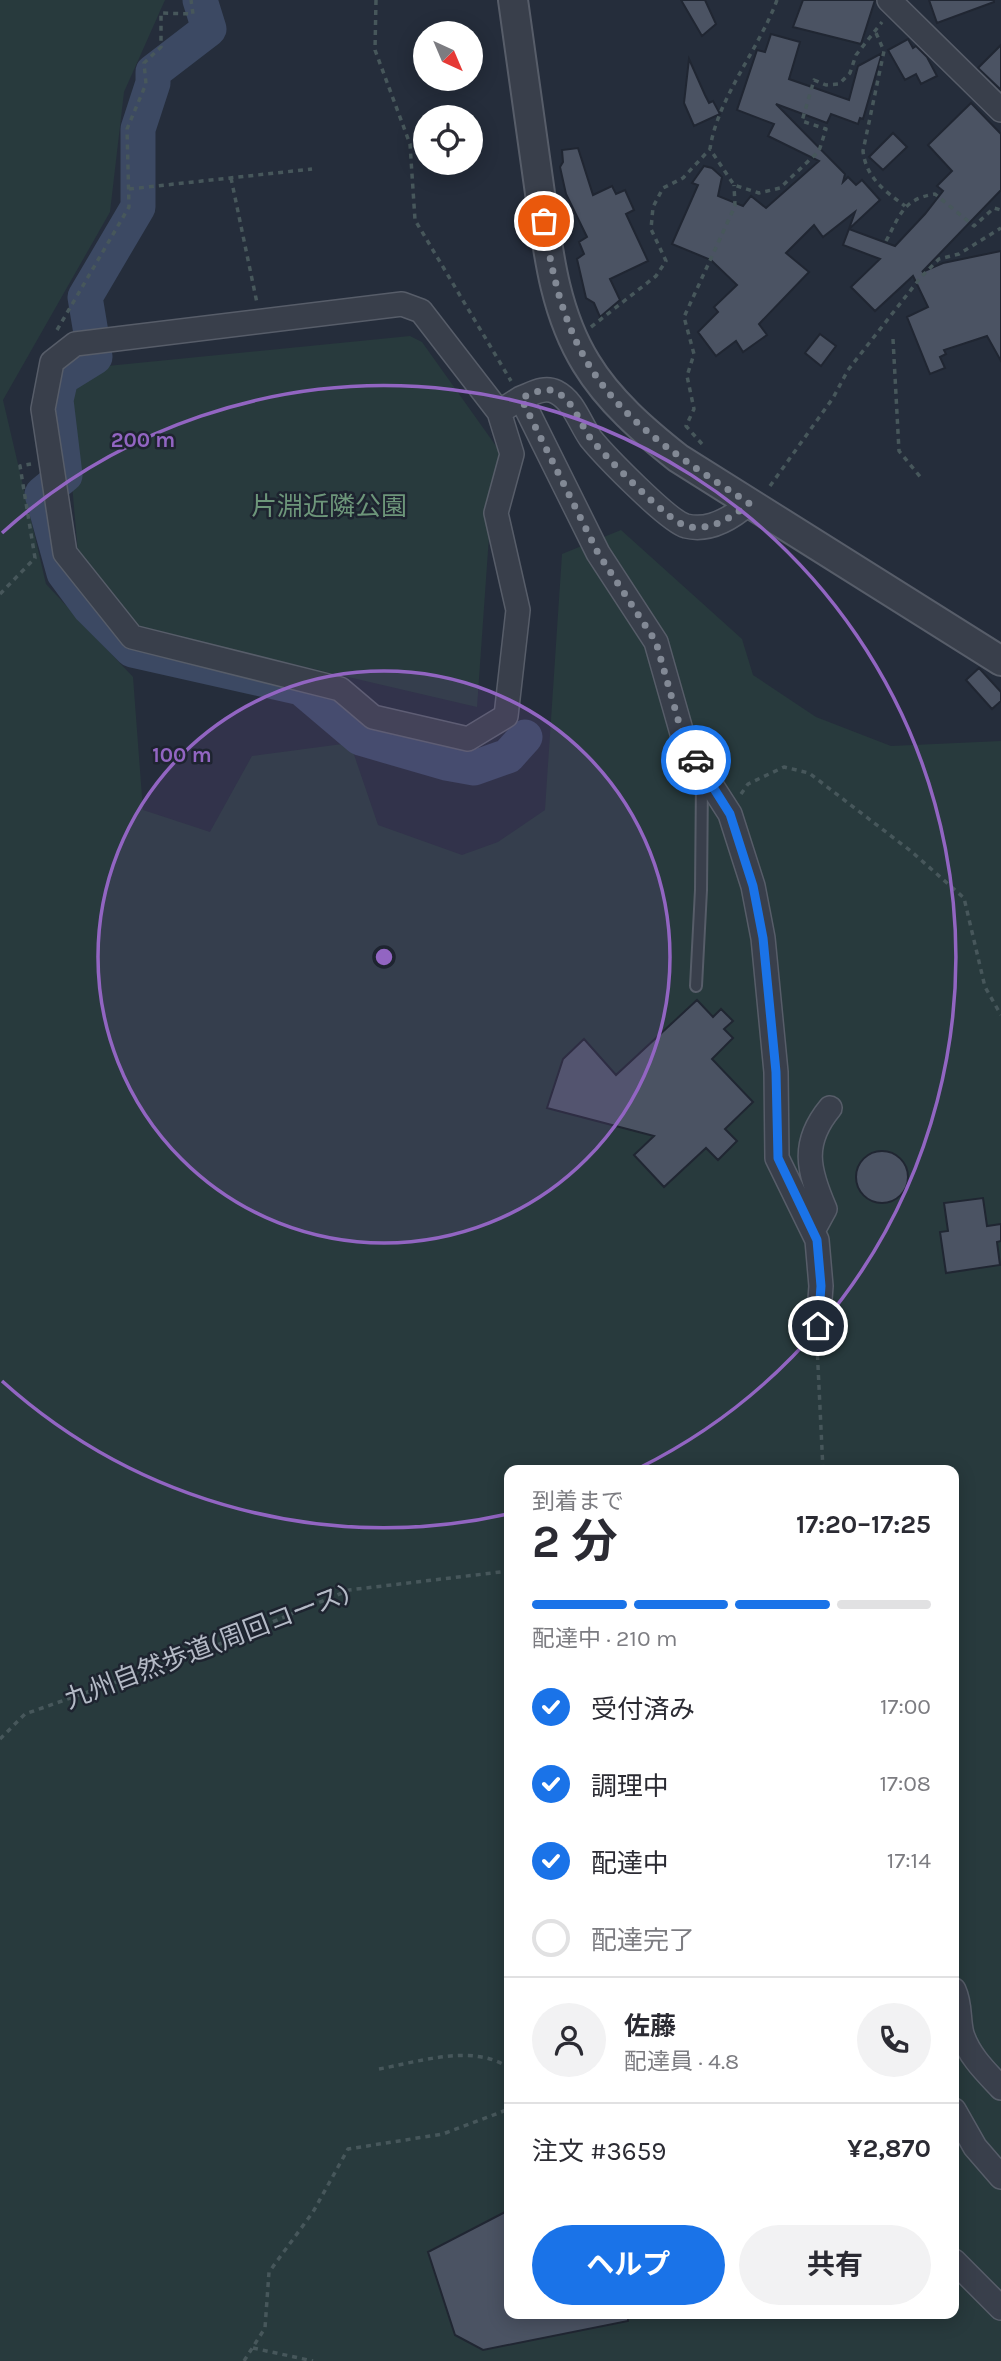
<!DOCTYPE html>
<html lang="ja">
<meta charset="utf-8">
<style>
:root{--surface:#fff;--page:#f2f2f3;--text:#2b2b33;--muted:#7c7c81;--line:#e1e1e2;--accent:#1a73e8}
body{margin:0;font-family:Karla,"Noto Sans JP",sans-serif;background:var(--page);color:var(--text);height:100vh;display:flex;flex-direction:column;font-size:26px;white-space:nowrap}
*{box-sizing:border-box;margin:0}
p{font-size:23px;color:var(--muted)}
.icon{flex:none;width:38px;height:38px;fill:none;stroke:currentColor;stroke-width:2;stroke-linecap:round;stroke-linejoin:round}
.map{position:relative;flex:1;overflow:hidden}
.side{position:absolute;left:504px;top:1465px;width:455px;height:854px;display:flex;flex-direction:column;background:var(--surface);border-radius:14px;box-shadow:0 4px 18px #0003}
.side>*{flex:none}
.needle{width:46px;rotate:136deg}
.fabs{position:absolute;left:413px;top:21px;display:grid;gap:14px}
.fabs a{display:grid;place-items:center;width:70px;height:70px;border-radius:50%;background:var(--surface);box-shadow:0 4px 18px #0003;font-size:35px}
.pin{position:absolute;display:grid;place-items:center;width:60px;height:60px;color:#fff;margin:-30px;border:4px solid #fff;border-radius:50%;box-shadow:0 2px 7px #0007}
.courier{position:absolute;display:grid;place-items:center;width:70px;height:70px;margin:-35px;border:5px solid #1a73e8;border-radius:50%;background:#fff;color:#222;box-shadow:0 2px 9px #0007}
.head em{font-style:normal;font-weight:700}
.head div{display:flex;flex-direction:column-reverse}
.head{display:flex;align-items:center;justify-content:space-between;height:119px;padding:0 28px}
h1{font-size:46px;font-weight:700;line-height:52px}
.bar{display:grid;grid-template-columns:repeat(4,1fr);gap:10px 7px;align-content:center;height:84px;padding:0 28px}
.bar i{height:9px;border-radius:5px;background:var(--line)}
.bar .selected{background:var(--accent)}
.bar p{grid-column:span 4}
.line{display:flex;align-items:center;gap:18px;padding:0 28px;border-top:2px solid var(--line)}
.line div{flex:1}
.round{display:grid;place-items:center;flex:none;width:74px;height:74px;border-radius:37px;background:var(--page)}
ol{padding:0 28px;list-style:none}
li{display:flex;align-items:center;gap:21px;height:77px}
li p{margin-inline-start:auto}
li .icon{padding:7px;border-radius:50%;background:var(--accent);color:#fff;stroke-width:4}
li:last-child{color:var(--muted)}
li i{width:38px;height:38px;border:4px solid var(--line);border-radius:50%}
.action{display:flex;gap:14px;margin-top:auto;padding:14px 28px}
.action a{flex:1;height:80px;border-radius:42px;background:var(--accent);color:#fff;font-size:28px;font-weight:700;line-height:80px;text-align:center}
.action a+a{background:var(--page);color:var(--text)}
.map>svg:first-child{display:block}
.green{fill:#283a3d;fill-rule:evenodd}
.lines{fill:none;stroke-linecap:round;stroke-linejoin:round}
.river{stroke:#3c4963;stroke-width:35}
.building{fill:#4b5363;stroke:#202632;stroke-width:2}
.service-casing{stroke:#575d69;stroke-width:14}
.minor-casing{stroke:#575d69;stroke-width:26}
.tertiary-casing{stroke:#575d69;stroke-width:32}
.path{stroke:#47575b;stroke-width:3.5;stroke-dasharray:5 5;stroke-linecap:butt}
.service{stroke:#393f4b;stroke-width:10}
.minor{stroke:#393f4b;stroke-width:23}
.tertiary{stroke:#393f4b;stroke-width:28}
.done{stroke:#828995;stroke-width:7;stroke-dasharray:0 12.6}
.route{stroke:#1a73e8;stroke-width:9}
.ring{fill:none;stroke:#9265c2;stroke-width:3.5}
.labels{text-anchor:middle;stroke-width:5;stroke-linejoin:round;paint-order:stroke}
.park-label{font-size:26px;fill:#6d967a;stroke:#1e2430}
.street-label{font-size:26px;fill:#b4bac6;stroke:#1e2430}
.centre{fill:#9265c2;stroke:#1e2430;stroke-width:3.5}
.ring-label{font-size:21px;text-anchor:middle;font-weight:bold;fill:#9265c2;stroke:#1e2430;stroke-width:5;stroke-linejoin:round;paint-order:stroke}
</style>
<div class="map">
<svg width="1001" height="2361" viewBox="0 0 1001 2361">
<rect width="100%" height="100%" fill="#252d3b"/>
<path class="green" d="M0 0H165L124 92 110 212 3 400 46 584 133 677 143 810 210 832 252 756 350 743 378 825 462 855 498 842 545 810 562 554 621 530 742 639 753 675 816 717 891 746 1001 741V2361H0ZM509 1470H954V2314H509Z
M410 336 422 342 501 453 491 508 477 707 139 628 78 553 65 404 76 380 97 367Z"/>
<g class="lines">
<path class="river" d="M200 0 209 29 153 72V83L138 129V207L85 297 95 357 61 378 56 400 65 475 42 494 64 573 90 608 132 650 301 688 360 738 446 763 474 768 508 756 525 737"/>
</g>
<path class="building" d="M681 0H705L716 24 702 36Z
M803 0H875L861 44 793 27Z
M929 0H994V2L937 23Z
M771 34 800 42 789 79 849 100 858 66 882 53 863 119 860 118 858 124 831 114 827 123 776 104 845 174 843 182 848 177 856 185 862 180 880 200 849 229 855 212 823 237 814 225 786 253 809 272 759 324 767 335 743 352 736 341 716 356 698 332 718 312 714 307 737 285 711 260 672 244 698 185 692 183 704 166 712 168 722 177 718 196 743 206 751 196 766 208 819 161 768 136 774 124 737 110 757 50 765 52Z
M908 39 913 48 916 46 927 57 937 76 921 84 916 74 905 80 888 50Z
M1001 45V90L978 68Z
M689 59 705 95 709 103 713 101 720 114 694 126 684 103Z
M971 103 1001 134V190L922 272 943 263 1001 251V361L987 336 944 350 946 354 940 357 945 368 930 374 907 317 928 307 913 276 875 311 851 287 880 259 843 245 849 229 895 246 925 214 943 191 937 186 952 171 928 145Z
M893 133 907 147 883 170 869 157Z
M578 148 593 195 612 186 616 194 625 190 634 210 626 214 648 261 610 279 620 300 600 317 594 303 586 298 577 259 584 254 579 242 587 237 566 194 560 167 563 162 562 150Z
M820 334 836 346 821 366 805 353Z
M979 668 1001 692V701L992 709 966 680Z
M697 1000 713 1017 721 1009 733 1021 724 1029 733 1038 712 1059 753 1102 725 1129 737 1141 718 1160 706 1148 664 1187 634 1155 654 1136 547 1108 563 1059 584 1039 616 1075Z
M856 1177a26 26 0 1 1 52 0a26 26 0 1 1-52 0Z
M983 1198 987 1226 1001 1224V1241L997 1242 1000 1265 946 1273 940 1232 948 1231 944 1203Z
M509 2210V2314H628V2321L483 2350 455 2335 428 2252Z"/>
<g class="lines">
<g class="service-casing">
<path id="service" d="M696 986 701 890 702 779"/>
</g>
<g class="minor-casing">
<path id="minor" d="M889 0 1001 110
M402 304 421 311 499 412 512 454 496 513 518 610 506 716 468 739 373 717 340 689 132 637 65 553 43 409 52 362 75 344Z
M521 398C532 394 544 386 556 392 574 401 580 424 591 439 605 456 668 521 686 526 710 532 732 518 749 503
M499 412 521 398 598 553 656 642 685 744 730 814 753 886 763 938 776 1072 777 1158 817 1240 821 1286 818 1326
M813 1231 825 1209C808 1170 801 1143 830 1108
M954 1990C961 2005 958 2019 962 2034 969 2056 986 2072 1001 2088
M954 2110 975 2147 1001 2177
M954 2261 1001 2308"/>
</g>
<g class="tertiary-casing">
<path id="tertiary" d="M513 0C521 60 530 119 538 179 547 241 552 308 586 363 609 401 644 431 678 458L1001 661"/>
</g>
<path class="path" d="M376 0 375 50 410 144 415 220 511 381
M777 0C759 49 717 99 710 149L734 185 759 193 780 188 819 151 826 129 802 121 814 80 826 85 839 84 850 73 856 55 882 22
M876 33 884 51 863 151C866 178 885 191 905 206
M231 178 257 303
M129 189 312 169
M886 241C900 215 903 199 935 194L974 226 994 208 1001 210
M591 327 656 276 666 261 651 229 653 207 663 188 683 178 710 149
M57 330 129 207 127 129 146 84 144 63 161 47V13L193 14 191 0
M893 339 899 451 922 479
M702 444 686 426 694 409 687 376 694 354 684 317 735 206 734 185
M770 486 833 398 848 370 921 277 939 259 959 254 1001 228
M0 594 35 558 20 466 31 464
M741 794 748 784 784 767 809 773 912 852 964 898 985 987 1001 1015
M817 1345 823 1470
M0 1739 25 1714 193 1655 349 1590 509 1571
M379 2069C418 2062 474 2043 509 2068
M253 2348 313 2361
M244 2361 265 2328 269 2272 313 2212 348 2149 443 2134 509 2109"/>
<use href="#service" class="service"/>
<use href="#minor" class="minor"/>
<use href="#tertiary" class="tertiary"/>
</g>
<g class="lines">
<path class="done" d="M544 221C566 379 621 421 749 503 732 518 709 532 686 526 668 521 605 456 591 439 580 424 574 401 556 392 544 386 532 394 521 398L598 553 656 642 685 744 696 760"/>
<path class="route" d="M696 760 730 814 753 886 763 938 776 1072 778 1158 817 1240 821 1286 818 1326"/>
</g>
<circle cx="384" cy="957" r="286" fill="#9265c2" fill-opacity=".12"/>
<g class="ring">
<circle cx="384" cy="957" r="286"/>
<path d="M508 1514A571 571 0 0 1 2 1381M2 533A571 571 0 1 1 639 1468"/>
</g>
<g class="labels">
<g class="park-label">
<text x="329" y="515">片淵近隣公園</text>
</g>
<g class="street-label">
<text transform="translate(207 1646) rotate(-21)" y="9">九州自然歩道(周回コース)</text>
</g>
</g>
<circle cx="384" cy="957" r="10" class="centre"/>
<g class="ring-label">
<text x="143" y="447">200 m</text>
<text x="182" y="762">100 m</text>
</g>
</svg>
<div class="fabs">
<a><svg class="needle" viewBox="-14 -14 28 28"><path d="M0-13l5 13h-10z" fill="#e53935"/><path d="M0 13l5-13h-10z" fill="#7c7c81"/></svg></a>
<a><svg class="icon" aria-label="locate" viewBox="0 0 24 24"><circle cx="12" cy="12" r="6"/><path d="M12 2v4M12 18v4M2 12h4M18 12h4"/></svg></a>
</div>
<div class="pin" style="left:544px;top:221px;background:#ea580c"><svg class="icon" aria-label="bag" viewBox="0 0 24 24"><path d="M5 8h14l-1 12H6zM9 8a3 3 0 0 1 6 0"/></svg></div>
<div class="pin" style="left:818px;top:1326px;background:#1f2937"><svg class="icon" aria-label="home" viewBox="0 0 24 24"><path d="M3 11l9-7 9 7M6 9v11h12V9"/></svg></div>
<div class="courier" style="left:696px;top:760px"><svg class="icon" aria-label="car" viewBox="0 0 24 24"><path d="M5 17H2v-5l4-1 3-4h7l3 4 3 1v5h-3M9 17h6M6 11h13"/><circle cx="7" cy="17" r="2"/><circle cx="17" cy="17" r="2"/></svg></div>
<section class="side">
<div class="head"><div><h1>2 分</h1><p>到着まで</p></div><em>17:20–17:25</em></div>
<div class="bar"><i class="selected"></i><i class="selected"></i><i class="selected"></i><i></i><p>配達中 · 210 m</p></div>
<ol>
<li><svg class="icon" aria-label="check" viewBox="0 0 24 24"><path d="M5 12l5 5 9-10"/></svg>受付済み<p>17:00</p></li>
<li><svg class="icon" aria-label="check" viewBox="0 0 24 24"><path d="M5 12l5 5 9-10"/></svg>調理中<p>17:08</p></li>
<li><svg class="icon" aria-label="check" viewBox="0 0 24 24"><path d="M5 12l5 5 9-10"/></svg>配達中<p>17:14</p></li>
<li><i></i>配達完了</li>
</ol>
<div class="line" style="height:126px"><a class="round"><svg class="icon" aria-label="person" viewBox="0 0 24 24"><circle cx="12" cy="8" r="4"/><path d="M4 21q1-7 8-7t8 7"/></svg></a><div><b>佐藤</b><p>配達員 · 4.8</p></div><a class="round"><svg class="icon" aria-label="phone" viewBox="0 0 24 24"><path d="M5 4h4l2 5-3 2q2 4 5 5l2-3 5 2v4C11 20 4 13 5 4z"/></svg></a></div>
<div class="line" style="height:91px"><div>注文 #3659</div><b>¥2,870</b></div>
<div class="action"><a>ヘルプ</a><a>共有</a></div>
</section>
</div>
